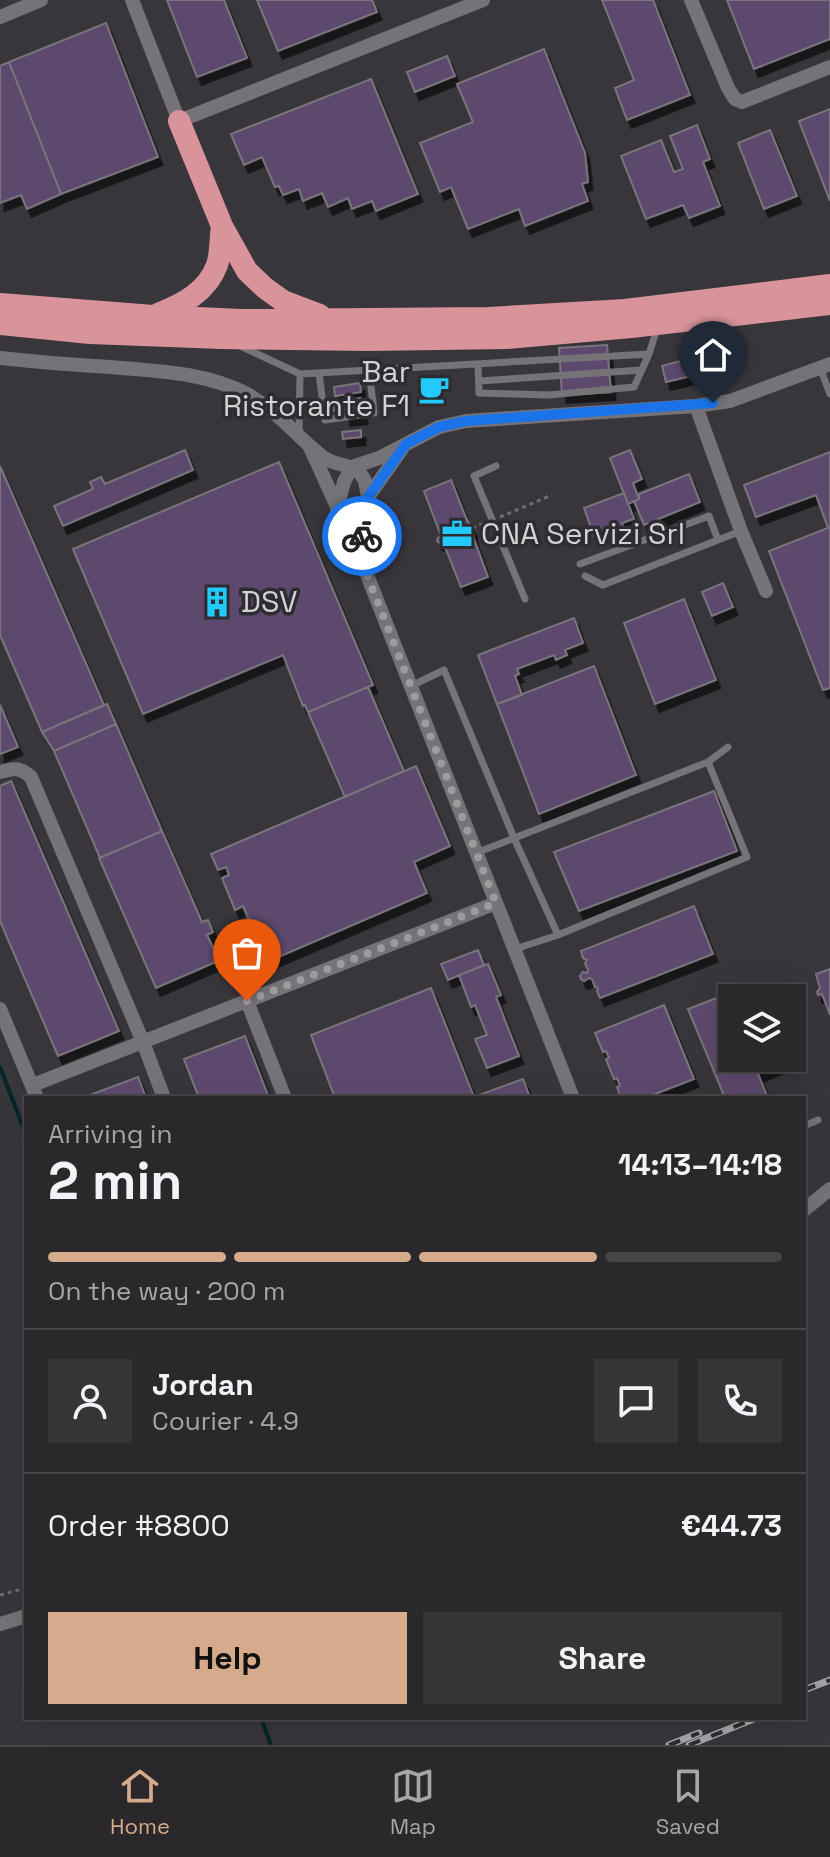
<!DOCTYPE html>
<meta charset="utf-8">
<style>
:root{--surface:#2b282c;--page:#373438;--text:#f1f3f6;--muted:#a6a6a9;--line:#474448;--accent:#d6ab8b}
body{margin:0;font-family:"Space Grotesk",sans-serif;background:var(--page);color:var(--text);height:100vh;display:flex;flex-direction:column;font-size:30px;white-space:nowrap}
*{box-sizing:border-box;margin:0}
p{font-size:26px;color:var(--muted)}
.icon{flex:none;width:44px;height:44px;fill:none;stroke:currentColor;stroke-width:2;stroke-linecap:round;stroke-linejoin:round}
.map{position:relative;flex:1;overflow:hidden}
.drawer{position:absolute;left:24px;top:1096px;width:782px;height:624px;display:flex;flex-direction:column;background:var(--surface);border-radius:0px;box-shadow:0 8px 32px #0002,0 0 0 2px var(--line)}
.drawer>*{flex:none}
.tools{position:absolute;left:718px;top:984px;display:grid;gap:16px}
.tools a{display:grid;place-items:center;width:88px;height:88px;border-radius:0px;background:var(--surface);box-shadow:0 8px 32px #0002,0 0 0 2px var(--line);font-size:40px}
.pin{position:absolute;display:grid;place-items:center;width:68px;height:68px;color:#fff;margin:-82px -34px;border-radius:50% 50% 50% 0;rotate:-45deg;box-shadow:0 0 8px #0007}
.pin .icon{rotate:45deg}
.courier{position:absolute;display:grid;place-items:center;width:80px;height:80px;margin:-40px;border:6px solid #1a73e8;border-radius:50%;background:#fff;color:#222;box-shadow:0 2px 10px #0007}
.head em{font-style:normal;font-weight:800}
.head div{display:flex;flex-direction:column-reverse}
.head{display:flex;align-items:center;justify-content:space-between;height:136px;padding:0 24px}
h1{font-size:52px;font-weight:800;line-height:60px}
.bar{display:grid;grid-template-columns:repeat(4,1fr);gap:12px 8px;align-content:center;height:96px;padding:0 24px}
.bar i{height:10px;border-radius:6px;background:var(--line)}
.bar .active{background:var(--accent)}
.bar p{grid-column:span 4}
.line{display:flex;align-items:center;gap:20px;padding:0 24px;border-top:2px solid var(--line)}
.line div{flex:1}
.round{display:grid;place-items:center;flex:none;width:84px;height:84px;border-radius:0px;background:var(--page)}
.cta{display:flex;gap:16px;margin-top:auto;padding:16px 24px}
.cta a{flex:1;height:92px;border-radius:0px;background:var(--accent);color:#111;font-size:32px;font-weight:800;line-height:92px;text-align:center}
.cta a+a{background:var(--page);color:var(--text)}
.menu{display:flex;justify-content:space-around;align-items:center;height:112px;border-top:2px solid var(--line);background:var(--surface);font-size:22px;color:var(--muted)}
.menu a{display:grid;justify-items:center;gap:4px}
.menu .active{color:var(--accent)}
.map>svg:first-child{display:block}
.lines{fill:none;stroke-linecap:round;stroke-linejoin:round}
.stream{stroke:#042529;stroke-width:4}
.building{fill:#5d496d;stroke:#78757b;stroke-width:2;filter:url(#shadow)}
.path{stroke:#706d72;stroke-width:3;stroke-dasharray:4 4;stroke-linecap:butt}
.service{stroke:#767378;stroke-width:7}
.minor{stroke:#767378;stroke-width:14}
.trunk{stroke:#d9949b;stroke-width:22}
.rail-casing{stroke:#a6a4a8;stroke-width:7}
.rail{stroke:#2f2c31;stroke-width:4;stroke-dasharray:12;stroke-linecap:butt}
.done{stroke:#9c9b9e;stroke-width:8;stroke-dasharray:0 14.4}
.route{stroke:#1a73e8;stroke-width:10}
.labels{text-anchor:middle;stroke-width:7;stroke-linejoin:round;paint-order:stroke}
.poi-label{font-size:30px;fill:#d2d1d4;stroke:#2f2c31;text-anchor:start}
</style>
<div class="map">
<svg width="830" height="1745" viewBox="0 0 830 1745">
<defs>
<filter id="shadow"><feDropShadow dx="4.5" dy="8" stdDeviation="0" flood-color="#0009"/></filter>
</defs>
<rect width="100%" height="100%" fill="#39363b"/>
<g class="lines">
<path class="stream" d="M0 1067 26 1135
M261 1718 271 1745"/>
</g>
<path class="building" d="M167 0H224L247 58 197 77Z
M257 0H372L377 12 278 51Z
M602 0H653L690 95 627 120 615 88 634 80Z
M727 0H830V39L754 69Z
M106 23 158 157 61 194 9 62Z
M544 49 585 153 588 182 582 184 588 201 525 226 519 209 468 229 451 187 440 192 420 143 473 122 457 84Z
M447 56 455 76 415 92 407 72Z
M9 62 61 194 27 209 21 195 0 203V66Z
M371 79 418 194 376 211 372 201 352 209 348 198 328 207 322 193 303 201 299 189 283 195 279 186 275 187 262 157 244 165 231 134Z
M830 109V201L799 121Z
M697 125 710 159 703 162 720 206 689 218 683 205 646 219 621 156 661 140 674 172 683 169 670 136Z
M770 130 797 196 764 209 738 143Z
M607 345 611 392 562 395 559 348Z
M699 356 703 373 666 382 662 366Z
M360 383 361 392 335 396 334 387Z
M361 398 363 416 346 418 344 400Z
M361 430V437L343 439 342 432Z
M185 450 193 470 63 526 54 506 93 489 90 482 101 477 105 484Z
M630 450 642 479 633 483 639 499 628 504 610 458Z
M830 452V688L823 690 769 551 828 528 816 495 756 517 744 485Z
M279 462 373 685 308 712 305 705 303 706 283 655 143 714 73 549Z
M0 466 104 705 42 732 0 635Z
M689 474 700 502 644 525 634 501 639 499V494Z
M451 480 466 518 472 528 474 539 488 577 461 587 443 542 440 543 437 541 438 538 441 536 424 491Z
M624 493 634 519 622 523 623 526 594 536 584 508Z
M723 583 733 607 712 616 702 592Z
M684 599 716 680 655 704 624 623Z
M574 618 583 643 565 650 567 655 556 660 554 655 517 669 519 674 515 676 522 695 497 704 478 655Z
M594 666 636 775 539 814 497 704Z
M368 687 404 771 345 797 308 712Z
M107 704 116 724 54 751 42 732Z
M0 705 18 747 0 754Z
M116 724 162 831 100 858 54 751Z
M416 766 450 846 414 862 427 893 267 962 243 906 235 910 222 878 229 875 226 867 218 870 211 854Z
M11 781 119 1031 58 1056 0 921V786Z
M714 791 737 851 579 911 554 852Z
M162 831 202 922 208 920 213 932 207 935 213 948 219 945 225 958 156 988 99 858Z
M694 906 713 954 600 998 597 991 598 988 595 987 592 979 589 978 584 981 581 979 580 976 583 972 587 973 588 970 585 963 587 960 583 958 581 951Z
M478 950 484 965 448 980 441 964Z
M488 964 501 995 496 997 519 1056 487 1068 475 1039 487 1035 475 1005 471 1007 459 975Z
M830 969V1015L822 994 818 995 817 992 820 988 816 974Z
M750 985 756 998H732V1058H780L782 1064 758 1074 768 1098H725L688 1009Z
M431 988 474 1097 523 1079 530 1098H335L311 1035Z
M664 1005 694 1079 645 1098H621L617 1087 620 1086 617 1078 614 1079 606 1059 609 1058 606 1051 603 1052 595 1033Z
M245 1036 269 1098H199L184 1059Z
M138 1077 146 1098H82Z"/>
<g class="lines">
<path class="path" d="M500 517 552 495
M472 528 482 524
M0 1595 26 1588"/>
<path class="service" d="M238 345 300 374 649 354 657 329
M478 364 479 393 549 395 634 387 649 354
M820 368 830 394
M319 373 325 420 374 413 369 370
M479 381 642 370
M324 410 373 402
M299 434 300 374
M496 466 474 476 525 599
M580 564 709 516 718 540
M585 576 603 585 741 531
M411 686 444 670 514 838 558 935
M476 853 708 762 728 747
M515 949 558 935 747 857 708 762
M804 1126 818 1120"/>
<path class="minor" d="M132 0 179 121 483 0
M691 0 728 88 735 99 742 102 830 67
M0 17 41 0
M0 358C37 362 73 365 110 367 156 371 205 372 247 394 277 410 297 437 323 457 336 467 356 463 364 479 366 484 367 492 368 497
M696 406 741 531 766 591
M309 445 360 557 573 1098
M352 467 379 458 439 427 466 421 696 406 730 401 830 364
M337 509 344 482 352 467
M360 557 368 497 402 449
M0 772C13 768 20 767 31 777L143 1042 164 1098
M247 1001 285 1098
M0 1009 37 1098
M33 1085 496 903
M804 1210 830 1189
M0 1624 26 1616"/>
<path class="trunk" d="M179 121 222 226 247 271 265 288 283 301 320 315
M0 304 153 316 241 320 489 318 625 310 830 285
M158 314C183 304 207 292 217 265 221 254 220 238 222 226
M0 324 90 333 222 338 366 340 507 338 631 327 830 304"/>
<g class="rail-casing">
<path id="rail" d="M804 1690 830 1680
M669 1745 699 1733
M689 1745 756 1718"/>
</g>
<use href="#rail" class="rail"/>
</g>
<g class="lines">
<path class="done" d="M247 1001 496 903 360 557 362 536"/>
<path class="route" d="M362 536 368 497 406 444 439 427 466 421 713 403"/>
</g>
<defs>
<g id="cafe-bare" transform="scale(2.4)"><path d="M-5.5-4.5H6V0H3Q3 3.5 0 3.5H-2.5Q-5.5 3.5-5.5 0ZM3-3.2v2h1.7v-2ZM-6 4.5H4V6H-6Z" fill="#21c9fd" stroke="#2f2c31" stroke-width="2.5" paint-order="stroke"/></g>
<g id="office-bare" transform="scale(2.4)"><path d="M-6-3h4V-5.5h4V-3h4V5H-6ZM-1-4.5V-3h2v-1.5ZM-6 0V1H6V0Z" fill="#21c9fd" stroke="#2f2c31" stroke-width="2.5" paint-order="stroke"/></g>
<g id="building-bare" transform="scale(2.4)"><path d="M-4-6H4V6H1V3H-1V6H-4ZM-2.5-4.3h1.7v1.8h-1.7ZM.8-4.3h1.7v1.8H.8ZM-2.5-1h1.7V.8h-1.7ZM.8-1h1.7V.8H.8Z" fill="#21c9fd" stroke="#2f2c31" stroke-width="2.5" paint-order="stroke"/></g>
</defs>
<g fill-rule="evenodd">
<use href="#cafe-bare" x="434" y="389"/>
<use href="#office-bare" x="457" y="534"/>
<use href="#building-bare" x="217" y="602"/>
</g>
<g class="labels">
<g class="poi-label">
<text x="410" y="382" text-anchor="end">Bar<tspan x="410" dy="34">Ristorante F1</tspan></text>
<text x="481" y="544">CNA Servizi Srl</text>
<text x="241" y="612">DSV</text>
</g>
</g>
</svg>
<div class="tools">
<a><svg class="icon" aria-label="layers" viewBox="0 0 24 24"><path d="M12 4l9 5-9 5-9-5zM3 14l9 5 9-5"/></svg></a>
</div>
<div class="pin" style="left:247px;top:1001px;background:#ea580c"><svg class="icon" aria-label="bag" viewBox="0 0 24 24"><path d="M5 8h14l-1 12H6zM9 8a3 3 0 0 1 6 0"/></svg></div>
<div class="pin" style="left:713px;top:403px;background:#1f2937"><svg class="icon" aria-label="home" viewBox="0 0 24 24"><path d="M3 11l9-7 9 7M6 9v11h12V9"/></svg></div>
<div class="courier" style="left:362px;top:536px"><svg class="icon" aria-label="bike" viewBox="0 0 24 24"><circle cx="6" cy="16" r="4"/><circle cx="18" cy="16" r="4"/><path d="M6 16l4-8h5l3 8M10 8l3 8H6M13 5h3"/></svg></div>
<section class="drawer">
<div class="head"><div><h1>2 min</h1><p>Arriving in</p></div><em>14:13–14:18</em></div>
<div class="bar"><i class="active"></i><i class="active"></i><i class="active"></i><i></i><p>On the way · 200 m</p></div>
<div class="line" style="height:144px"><a class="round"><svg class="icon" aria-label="person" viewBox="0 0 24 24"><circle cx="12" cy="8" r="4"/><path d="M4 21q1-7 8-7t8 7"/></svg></a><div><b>Jordan</b><p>Courier · 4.9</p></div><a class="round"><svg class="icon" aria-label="chat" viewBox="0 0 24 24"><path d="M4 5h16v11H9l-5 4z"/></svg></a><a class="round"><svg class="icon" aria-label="phone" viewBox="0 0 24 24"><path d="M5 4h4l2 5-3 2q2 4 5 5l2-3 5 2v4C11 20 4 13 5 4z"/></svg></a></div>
<div class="line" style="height:104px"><div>Order #8800</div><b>€44.73</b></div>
<div class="cta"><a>Help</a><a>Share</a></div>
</section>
</div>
<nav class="menu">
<a class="active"><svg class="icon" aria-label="home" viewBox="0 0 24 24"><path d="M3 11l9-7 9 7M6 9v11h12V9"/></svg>Home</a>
<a><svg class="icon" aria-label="map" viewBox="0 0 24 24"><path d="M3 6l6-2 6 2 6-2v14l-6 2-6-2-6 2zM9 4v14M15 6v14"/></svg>Map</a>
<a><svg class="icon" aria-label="saved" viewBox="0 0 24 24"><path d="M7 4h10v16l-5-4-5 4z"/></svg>Saved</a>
</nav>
